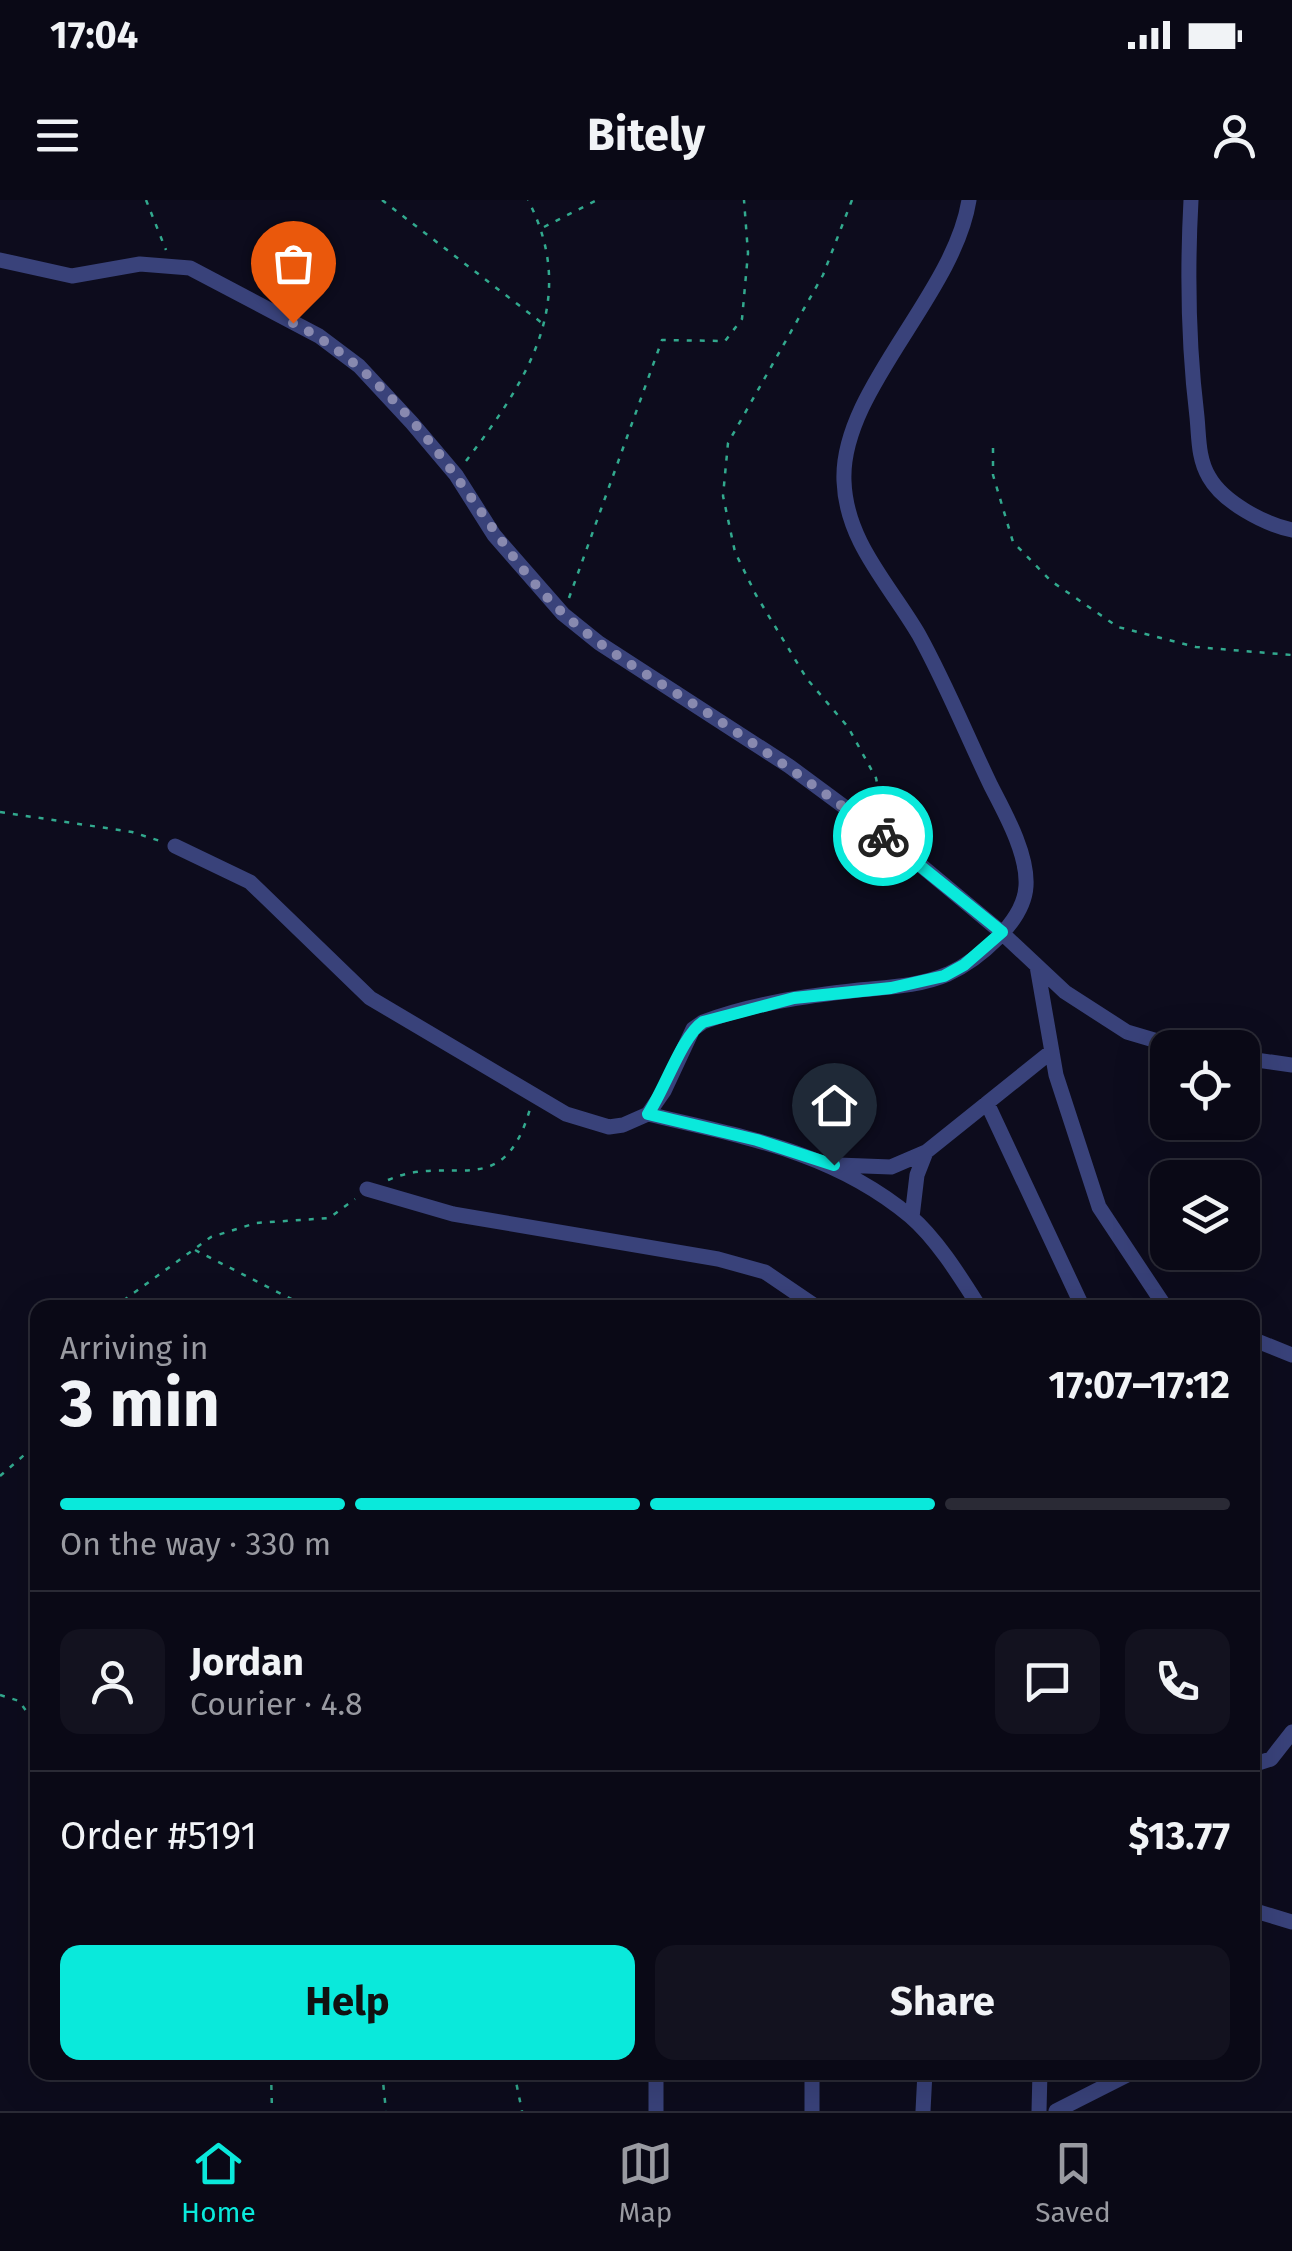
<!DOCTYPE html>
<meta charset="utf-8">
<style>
:root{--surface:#0a0916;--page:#13121f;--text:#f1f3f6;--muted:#999aa1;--line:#2a2a35;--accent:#0ae9db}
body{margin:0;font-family:"Fira Sans",sans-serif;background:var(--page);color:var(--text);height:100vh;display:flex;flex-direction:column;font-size:38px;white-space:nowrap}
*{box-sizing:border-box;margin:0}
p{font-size:32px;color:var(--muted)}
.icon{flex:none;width:55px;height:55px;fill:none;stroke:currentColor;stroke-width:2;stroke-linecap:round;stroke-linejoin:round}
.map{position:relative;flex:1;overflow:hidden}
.drawer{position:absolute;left:30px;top:1100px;width:1230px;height:780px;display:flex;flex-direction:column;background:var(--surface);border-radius:20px;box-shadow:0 10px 40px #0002,0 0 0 2px var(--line)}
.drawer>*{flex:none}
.buttons{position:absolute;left:1150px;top:830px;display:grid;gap:20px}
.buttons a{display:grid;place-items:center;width:110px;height:110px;border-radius:20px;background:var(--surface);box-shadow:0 10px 40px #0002,0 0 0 2px var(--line);font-size:50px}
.pin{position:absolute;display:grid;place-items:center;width:85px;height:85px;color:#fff;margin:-102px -42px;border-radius:50% 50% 50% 0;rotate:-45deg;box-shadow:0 0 10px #0007}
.pin .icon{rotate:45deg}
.courier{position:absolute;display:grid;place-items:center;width:100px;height:100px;margin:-50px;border:8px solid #0ae9db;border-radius:50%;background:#fff;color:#222;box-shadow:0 2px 12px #0007}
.headline em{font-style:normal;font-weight:700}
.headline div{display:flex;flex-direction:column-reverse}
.headline{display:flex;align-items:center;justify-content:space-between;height:170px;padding:0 30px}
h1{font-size:65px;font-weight:700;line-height:75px}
.bar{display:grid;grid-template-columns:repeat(4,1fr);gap:15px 10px;align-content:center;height:120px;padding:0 30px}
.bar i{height:12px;border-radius:8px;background:var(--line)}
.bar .current{background:var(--accent)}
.bar p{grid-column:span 4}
.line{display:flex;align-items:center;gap:25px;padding:0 30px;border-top:2px solid var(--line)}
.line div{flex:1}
.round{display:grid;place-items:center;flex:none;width:105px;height:105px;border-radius:20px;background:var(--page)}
.button{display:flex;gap:20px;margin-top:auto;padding:20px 30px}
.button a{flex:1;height:115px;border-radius:20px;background:var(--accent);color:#111;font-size:40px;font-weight:700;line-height:115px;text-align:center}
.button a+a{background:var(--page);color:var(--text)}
.status{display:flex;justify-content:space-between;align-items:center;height:70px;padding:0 50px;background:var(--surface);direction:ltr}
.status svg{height:28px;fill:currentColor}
header{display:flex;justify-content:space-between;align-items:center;height:130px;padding:0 30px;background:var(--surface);font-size:45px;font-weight:700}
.tabs{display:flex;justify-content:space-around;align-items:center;height:140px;border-top:2px solid var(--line);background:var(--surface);font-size:28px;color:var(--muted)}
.tabs a{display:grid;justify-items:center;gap:5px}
.tabs .current{color:var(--accent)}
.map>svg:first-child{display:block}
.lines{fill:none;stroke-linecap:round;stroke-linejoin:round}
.path{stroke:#32a98e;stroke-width:2.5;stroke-dasharray:5 8;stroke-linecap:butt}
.minor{stroke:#39427a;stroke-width:15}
.done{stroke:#8889af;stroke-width:10;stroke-dasharray:0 18}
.route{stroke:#0ae9db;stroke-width:12}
</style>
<div class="status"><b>17:04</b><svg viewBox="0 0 49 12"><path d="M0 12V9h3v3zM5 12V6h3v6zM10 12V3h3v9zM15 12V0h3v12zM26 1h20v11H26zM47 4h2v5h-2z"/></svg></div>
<header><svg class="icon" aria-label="menu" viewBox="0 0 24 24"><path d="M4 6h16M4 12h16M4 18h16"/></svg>Bitely<svg class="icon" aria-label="person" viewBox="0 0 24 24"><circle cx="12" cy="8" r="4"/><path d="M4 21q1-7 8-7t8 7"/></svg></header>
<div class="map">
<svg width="1292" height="1911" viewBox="0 0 1292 1911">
<rect width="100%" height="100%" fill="#0d0c1d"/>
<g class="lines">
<path class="path" d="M146 0 166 50
M382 0 542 123
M852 0 823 75 728 243 723 296 735 352 756 395 807 479 848 527 876 578 883 613
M544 27 597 0
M993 248V275L1013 342 1051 381 1118 427 1196 447 1292 455
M466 261C527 181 580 100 528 0
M569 398 662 140 725 141 742 119 748 53 744 0
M0 612 132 632 160 641
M388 980C452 952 502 1005 530 909
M195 1050 309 1108
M113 1108 211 1037 256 1023 329 1018 355 999
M0 1276 38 1243
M0 1495 19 1501 38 1527
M271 1872 272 1911
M382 1872 386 1911
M514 1872 522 1911"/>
<path class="minor" d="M1191 0C1187 74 1188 143 1197 217 1199 237 1198 259 1209 277 1223 302 1264 324 1292 330
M0 60 72 76 140 64 190 68 319 136 359 166 412 223 456 275 494 335 563 414 599 443 789 566 900 648 1001 732 1065 792 1127 832 1181 848
M175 646 250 682 370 798 566 914 609 927 623 925 648 914 664 891 693 829 703 822C753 803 807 796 859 790 889 787 920 786 948 774 978 760 1024 722 1026 686 1028 654 1005 613 991 586 967 536 946 484 919 435 890 385 846 342 844 281 840 191 954 95 969 0
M1037 766 1056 875 1099 1007 1166 1108
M1242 858 1292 865
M987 903 1083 1108
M648 914C743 937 832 951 910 1016 937 1039 961 1078 980 1108
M838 965 891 967 926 952
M367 989 453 1014 718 1059 765 1072 818 1108
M912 1017 917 975 926 952 1052 851
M1252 1139 1292 1155
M1252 1565 1271 1559 1292 1532
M1252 1710 1292 1722
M656 1872V1911
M812 1872V1911
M923 1911 925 1872
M1039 1911 1040 1872
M1056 1911 1133 1872"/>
</g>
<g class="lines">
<path class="done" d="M293 123C359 156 414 218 457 278 492 325 521 375 565 415 606 452 656 480 703 510 764 550 824 592 883 636"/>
<path class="route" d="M834 965 757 940 648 914C665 889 682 836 703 822L794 798 891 788 944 776 964 765 1002 732 883 636"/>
</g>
</svg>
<div class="buttons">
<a><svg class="icon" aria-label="locate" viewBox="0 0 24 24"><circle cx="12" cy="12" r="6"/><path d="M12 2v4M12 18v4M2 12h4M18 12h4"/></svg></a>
<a><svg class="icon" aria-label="layers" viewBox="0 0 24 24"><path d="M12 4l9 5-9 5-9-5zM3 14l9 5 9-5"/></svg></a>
</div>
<div class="pin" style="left:293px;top:123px;background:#ea580c"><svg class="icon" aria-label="bag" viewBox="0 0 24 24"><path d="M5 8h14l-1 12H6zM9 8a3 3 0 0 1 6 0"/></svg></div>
<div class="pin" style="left:834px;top:965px;background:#1f2937"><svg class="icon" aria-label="home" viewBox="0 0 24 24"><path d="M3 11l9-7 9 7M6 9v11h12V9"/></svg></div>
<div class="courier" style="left:883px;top:636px"><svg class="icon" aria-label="bike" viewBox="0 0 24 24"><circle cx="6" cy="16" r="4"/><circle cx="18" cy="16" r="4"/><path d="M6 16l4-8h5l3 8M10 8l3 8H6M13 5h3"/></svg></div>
<section class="drawer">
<div class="headline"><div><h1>3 min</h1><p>Arriving in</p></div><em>17:07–17:12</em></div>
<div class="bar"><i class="current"></i><i class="current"></i><i class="current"></i><i></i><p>On the way · 330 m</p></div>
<div class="line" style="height:180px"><a class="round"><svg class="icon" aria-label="person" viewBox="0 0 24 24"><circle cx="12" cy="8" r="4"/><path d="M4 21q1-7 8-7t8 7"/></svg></a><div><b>Jordan</b><p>Courier · 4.8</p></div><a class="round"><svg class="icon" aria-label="chat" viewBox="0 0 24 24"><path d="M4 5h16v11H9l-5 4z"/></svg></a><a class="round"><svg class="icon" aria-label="phone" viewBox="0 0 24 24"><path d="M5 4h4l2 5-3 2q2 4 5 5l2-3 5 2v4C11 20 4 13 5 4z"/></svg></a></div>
<div class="line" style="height:130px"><div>Order #5191</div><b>$13.77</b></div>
<div class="button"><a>Help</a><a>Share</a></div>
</section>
</div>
<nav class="tabs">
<a class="current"><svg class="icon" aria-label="home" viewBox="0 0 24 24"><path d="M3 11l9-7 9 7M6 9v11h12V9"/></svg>Home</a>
<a><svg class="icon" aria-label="map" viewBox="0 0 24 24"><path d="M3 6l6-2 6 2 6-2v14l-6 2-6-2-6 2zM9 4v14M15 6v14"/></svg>Map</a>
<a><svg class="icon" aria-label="saved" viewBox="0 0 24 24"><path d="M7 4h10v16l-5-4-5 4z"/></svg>Saved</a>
</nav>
